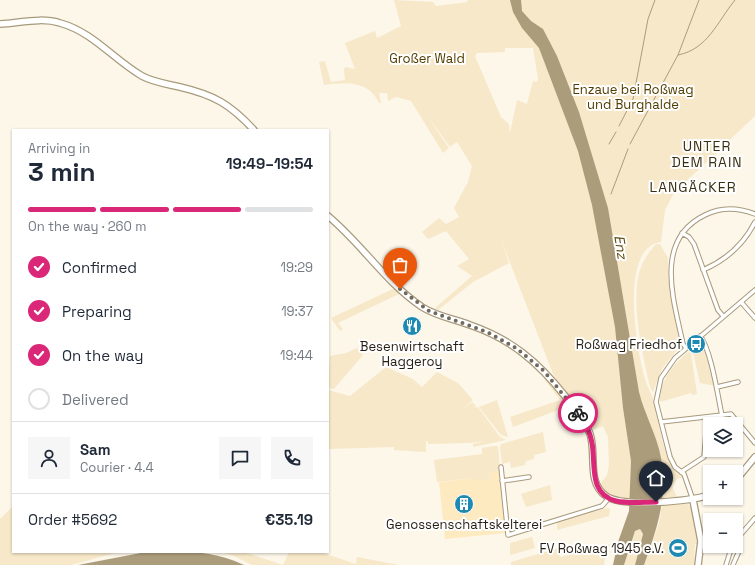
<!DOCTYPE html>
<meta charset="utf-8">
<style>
:root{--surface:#fff;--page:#f6f6f7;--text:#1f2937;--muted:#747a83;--line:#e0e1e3;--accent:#db2777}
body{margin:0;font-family:"Space Grotesk",sans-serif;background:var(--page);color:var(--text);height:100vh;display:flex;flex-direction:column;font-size:15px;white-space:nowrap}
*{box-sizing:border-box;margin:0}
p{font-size:13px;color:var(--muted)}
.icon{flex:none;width:22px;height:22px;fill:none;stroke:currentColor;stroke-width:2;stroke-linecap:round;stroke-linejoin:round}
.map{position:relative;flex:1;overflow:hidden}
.side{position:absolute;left:12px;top:129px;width:317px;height:424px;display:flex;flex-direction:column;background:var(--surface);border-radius:0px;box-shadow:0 1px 3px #0004}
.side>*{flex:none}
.buttons{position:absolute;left:703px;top:417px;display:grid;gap:8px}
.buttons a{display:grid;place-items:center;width:40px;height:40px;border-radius:0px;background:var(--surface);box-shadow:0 1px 3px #0004;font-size:20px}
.pin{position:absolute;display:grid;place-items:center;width:34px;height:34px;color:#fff;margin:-41px -17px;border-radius:50% 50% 50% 0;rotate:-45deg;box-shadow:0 0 4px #0007}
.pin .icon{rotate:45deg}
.courier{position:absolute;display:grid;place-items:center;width:40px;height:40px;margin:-20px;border:3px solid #db2777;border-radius:50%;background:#fff;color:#222;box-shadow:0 1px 5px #0007}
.summary em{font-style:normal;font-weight:600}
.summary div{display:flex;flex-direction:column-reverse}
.summary{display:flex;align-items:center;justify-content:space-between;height:68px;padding:0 16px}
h1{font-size:26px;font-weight:600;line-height:30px}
.bar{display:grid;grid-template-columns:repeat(4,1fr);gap:6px 4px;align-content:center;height:48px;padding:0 16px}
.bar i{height:5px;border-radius:3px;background:var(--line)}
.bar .active{background:var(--accent)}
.bar p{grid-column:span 4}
.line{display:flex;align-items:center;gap:10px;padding:0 16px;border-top:1px solid var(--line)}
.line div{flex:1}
.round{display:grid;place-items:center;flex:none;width:42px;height:42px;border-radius:0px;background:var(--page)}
ol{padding:0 16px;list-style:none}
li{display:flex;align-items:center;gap:12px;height:44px}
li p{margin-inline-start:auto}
li .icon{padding:4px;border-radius:50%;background:var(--accent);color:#fff;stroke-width:4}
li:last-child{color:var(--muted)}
li i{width:22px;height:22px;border:2px solid var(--line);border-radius:50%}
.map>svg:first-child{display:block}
.built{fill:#fdeac1}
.green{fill:#f6e8c8;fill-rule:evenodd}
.water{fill:#ab9c7c}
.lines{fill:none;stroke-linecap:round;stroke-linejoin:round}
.stream{stroke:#ab9c7c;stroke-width:1}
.street-casing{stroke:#a89a7b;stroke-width:5.5}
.secondary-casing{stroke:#a89a7b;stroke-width:8}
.street{stroke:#fff;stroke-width:3.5}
.secondary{stroke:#fff;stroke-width:5.5}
.done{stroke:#706a5e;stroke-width:4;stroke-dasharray:0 7.2}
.route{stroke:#db2777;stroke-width:5}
.labels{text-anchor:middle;stroke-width:4;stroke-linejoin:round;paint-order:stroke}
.park-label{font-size:13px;fill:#523d00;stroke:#fff}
.poi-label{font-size:13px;fill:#241e12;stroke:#fff;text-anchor:end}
.neighbourhood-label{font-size:14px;letter-spacing:1px;fill:#3b2f12;stroke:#fff}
.water-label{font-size:14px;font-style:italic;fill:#5b450a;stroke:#fff}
</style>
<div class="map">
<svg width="755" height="565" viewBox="0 0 755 565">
<rect width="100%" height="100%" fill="#fdf7ea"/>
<path class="built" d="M500 470 506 533 445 539 439 482 472 478 490 479 489 471Z"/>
<path class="green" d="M394 0 433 2 436 6 468 2 467 0H755V116L674 193 665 210 661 242C618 247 637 352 645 379 647 387 652 394 654 402 661 428 661 458 683 477L677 479 672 486 677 497 663 498V473L659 451 640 397 623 407 631 461 630 498C617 498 606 496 600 484L607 475 609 465 608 437 603 426 592 430 553 374 501 239 509 263 473 282 438 310 435 308 472 276 457 266 469 259 446 231 428 239 422 232 439 218 446 224 459 217 454 208 468 182 472 166 457 142 450 147 425 113 449 148 443 153 411 101 396 97 388 101 387 93H379L381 103H379C369 80 345 82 324 85L319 62 325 61 331 82 345 80 344 70 345 67 355 69 345 43 375 31 377 38 401 26ZM505 48H533L538 79 537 82 533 81 527 104 517 100 510 133 509 124 501 117 475 56 477 53 505 52Z
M656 244H660L668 258V275L680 346 662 369 653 392 650 387C643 356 630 301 640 270 643 260 649 252 656 244Z
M395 288 401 293 338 323 343 329 340 331 331 318Z
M701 341 703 345 716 386 700 383 692 348Z
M357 348 363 355 334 389 328 388 330 356 346 353Z
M688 352 691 353 697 394 692 395 691 393 660 402C660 380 672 366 688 352Z
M386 367 413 379 422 387 437 372 458 383 473 400 461 410 472 402 476 406 474 408 478 407 500 437 506 440 473 447V444L486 441 469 443 429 444 427 441 425 442H426V452L394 450V447L328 449V390L350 396Z
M547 378 576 414V417L566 407 513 427 510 417 560 400 544 379Z
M497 400 508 437 501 435 479 407Z
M543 432 546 452 534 455V459L526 461 525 465 511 468 510 462 502 464 500 447 501 444Z
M494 446H498L500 470 489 472 490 480H473L472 478 437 482 434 460 482 454V448Z
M550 485 552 500 526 507 521 494Z
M688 504 693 509 696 537 699 538V544H695L694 562 697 563V565H644L659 523 662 505Z
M13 506V552H119L71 565H0V519Z
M607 508 610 509 609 516 557 530V522Z
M640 529 643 534 635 565H624L635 531Z
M532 537 535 548 510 555V543Z
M611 544 605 556 604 565H511V562L558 548 560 557Z
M220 552H244L283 565 289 552H320L356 564 357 557 399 565H252L234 556Z"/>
<path class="water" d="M510 0H521L522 11 531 21 543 29 557 56 579 112 608 208 639 392C644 412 654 430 659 449 670 491 658 526 644 565H635L643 534 640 529 635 531 624 565H613L618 542 629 511 631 461 623 408 615 327 592 205 578 151 539 48 522 28 513 12Z
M146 552C183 552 210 549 244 565H78Z"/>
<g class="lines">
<path class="stream" d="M678 55 699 0
M619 126 633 99 648 19 655 0
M609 144 616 132
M630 144 678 55C708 49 717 22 735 0
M611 194 628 149"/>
<g class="street-casing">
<path id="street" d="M682 233 689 237 694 244 718 310 723 316
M703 270C726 260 744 244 755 222
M741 302 755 318
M700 336C711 349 718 397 722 416
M686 348 683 344C674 301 653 240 705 215 721 207 739 208 755 214
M717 387 738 382
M661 422 731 414 755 443
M501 467 508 535 602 506 609 498
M681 472 704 457 706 432 711 418
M502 481 529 477
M693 500 684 474 675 467 670 457 656 402 661 378 675 358 755 290
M736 540 755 518
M701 541 710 542
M726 565 732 546
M733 565C736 556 744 547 736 540"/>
</g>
<g class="secondary-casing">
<path id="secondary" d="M0 24C20 23 41 17 60 23 93 32 114 60 142 76 153 82 167 84 180 87 214 95 230 104 254 130
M328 216C362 244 384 281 422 307 436 316 454 319 470 325 511 339 538 362 565 396 574 408 585 420 590 434 597 454 586 482 606 496 623 508 690 501 710 495
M736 480 755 457
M693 500 701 541 698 565"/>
</g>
<use href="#street" class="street"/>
<use href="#secondary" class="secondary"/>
</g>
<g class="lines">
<path class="done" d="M400 289 429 311 487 332 516 348 544 371 578 413"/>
<path class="route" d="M578 413C585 422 590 431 592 443 596 464 588 494 616 501 629 504 643 502 656 502"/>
</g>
<defs>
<g id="restaurant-disc" transform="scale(1)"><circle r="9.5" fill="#1e8ab1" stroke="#fff"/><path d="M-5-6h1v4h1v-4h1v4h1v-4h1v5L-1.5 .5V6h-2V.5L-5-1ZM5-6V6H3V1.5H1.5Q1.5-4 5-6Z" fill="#fff"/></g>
<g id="bus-disc" transform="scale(1)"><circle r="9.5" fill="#1e8ab1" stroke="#fff"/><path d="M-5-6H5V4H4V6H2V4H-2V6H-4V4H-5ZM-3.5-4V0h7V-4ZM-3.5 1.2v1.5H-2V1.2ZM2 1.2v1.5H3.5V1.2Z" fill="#fff"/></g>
<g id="building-disc" transform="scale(1)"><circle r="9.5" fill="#1e8ab1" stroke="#fff"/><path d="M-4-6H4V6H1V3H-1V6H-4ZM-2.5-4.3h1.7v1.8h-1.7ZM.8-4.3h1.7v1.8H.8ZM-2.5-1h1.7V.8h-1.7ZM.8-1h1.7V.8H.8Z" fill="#fff"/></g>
<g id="stadium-disc" transform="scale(1)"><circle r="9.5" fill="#1e8ab1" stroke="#fff"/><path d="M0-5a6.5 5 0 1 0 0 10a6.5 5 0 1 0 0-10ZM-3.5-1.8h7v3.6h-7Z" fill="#fff"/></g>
</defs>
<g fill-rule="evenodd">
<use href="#restaurant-disc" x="412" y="326"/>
<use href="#bus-disc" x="696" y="344"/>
<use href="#building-disc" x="464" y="504"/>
<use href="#stadium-disc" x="678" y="548"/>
</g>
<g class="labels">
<g class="park-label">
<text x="427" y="63">Großer Wald</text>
<text x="633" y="94">Enzaue bei Roßwag<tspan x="633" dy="15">und Burghalde</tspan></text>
</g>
<g class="poi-label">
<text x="682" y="349">Roßwag Friedhof</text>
<text x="412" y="351" text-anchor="middle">Besenwirtschaft<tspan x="412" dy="15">Haggeroy</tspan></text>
<text x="464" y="529" text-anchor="middle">Genossenschaftskelterei</text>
<text x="664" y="553">FV Roßwag 1945 e.V.</text>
</g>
<g class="neighbourhood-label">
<text x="707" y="151">UNTER<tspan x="707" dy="16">DEM RAIN</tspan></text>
<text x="693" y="192">LANGÄCKER</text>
</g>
<g class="water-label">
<text transform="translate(621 247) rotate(81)" y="5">Enz</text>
</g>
</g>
</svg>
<div class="buttons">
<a><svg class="icon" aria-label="layers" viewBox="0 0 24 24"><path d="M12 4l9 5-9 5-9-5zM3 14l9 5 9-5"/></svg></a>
<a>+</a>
<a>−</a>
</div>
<div class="pin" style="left:400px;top:289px;background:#ea580c"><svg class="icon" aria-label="bag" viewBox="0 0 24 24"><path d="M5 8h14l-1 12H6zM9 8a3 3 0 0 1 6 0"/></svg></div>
<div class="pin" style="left:656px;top:502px;background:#1f2937"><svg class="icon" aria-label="home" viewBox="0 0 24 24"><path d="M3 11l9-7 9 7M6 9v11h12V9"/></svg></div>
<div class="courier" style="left:578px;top:413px"><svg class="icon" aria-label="bike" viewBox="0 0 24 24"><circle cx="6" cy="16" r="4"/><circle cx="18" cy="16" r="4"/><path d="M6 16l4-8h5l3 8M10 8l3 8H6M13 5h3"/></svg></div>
<section class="side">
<div class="summary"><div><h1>3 min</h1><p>Arriving in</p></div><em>19:49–19:54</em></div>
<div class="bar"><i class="active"></i><i class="active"></i><i class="active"></i><i></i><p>On the way · 260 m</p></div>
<ol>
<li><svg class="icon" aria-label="check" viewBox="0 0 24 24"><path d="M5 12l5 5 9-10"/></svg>Confirmed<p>19:29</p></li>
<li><svg class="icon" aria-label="check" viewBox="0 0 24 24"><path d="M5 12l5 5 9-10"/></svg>Preparing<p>19:37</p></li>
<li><svg class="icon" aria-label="check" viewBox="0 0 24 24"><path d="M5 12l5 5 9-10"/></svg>On the way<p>19:44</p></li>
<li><i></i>Delivered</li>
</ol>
<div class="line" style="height:72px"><a class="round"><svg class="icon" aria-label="person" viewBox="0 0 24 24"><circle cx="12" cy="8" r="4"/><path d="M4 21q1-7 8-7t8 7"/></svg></a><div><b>Sam</b><p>Courier · 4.4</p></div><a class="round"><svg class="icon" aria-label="chat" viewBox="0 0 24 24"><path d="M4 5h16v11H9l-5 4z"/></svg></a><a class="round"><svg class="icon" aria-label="phone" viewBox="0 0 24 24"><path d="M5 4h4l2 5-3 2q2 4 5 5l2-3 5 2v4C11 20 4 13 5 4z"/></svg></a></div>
<div class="line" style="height:52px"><div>Order #5692</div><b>€35.19</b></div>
</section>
</div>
